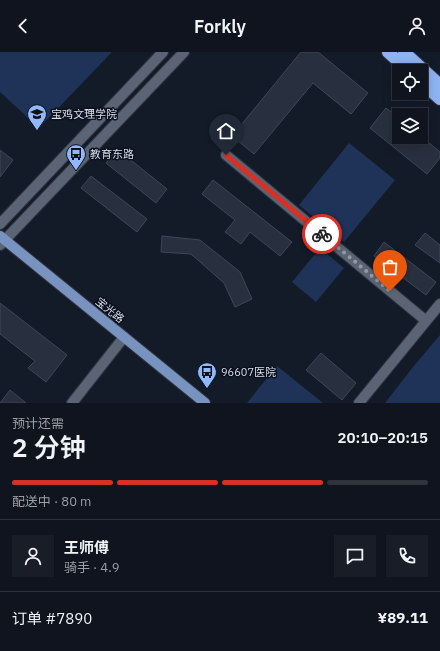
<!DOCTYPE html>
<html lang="zh">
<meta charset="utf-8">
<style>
:root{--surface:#0f141e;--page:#181d27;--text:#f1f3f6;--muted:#9b9ea4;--line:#2f333c;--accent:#d93025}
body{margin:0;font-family:"IBM Plex Sans","Noto Sans SC",sans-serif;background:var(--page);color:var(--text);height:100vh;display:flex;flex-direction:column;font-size:15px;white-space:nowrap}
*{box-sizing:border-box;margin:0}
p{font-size:13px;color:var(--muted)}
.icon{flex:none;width:22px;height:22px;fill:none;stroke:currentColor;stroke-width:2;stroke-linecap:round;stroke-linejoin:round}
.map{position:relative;height:351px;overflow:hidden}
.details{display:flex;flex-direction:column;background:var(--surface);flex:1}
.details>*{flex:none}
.buttons{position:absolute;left:392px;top:12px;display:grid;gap:8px}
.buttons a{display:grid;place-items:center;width:36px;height:36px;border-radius:0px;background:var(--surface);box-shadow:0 2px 10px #0003,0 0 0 1px var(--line);font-size:20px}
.pin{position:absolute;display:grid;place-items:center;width:34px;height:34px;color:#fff;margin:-41px -17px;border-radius:50% 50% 50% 0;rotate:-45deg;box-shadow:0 0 4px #0007}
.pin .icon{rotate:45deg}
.courier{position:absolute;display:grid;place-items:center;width:40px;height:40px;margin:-20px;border:3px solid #d93025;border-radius:50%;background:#fff;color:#222;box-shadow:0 1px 5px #0007}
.summary em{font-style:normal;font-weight:600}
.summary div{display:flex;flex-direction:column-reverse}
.summary{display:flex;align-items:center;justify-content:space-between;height:68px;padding:0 12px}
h1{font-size:26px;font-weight:600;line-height:30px}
.bar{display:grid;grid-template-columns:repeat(4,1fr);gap:6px 4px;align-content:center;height:48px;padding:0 12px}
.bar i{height:5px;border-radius:3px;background:var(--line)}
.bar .active{background:var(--accent)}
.bar p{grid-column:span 4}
.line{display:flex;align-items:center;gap:10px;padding:0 12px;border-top:1px solid var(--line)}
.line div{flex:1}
.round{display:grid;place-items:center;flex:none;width:42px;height:42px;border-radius:0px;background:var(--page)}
header{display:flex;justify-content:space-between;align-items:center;height:52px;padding:0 12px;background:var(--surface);font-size:18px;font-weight:600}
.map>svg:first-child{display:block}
.green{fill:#1e3357}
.building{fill:#28303f;stroke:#3e4756}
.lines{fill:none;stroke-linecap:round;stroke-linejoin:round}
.minor-casing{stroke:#313540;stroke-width:12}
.major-casing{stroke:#313540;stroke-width:12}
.highway-casing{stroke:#313540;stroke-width:14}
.minor{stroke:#5a6474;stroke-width:10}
.major{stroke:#7993c0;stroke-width:10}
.highway{stroke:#8eb3f2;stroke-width:12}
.done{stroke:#9399a4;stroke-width:4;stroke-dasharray:0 7.2}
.route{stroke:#d93025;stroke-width:5}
.labels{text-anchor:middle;stroke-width:3;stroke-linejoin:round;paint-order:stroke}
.poi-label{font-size:11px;fill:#d8dde6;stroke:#0b121f;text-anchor:start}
.street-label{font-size:11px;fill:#d8dde6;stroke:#0b121f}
</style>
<header><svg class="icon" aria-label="back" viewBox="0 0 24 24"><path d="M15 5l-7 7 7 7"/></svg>Forkly<svg class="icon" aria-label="person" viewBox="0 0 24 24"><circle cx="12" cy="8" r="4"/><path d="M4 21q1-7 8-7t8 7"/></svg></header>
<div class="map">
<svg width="440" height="351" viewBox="0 0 440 351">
<rect width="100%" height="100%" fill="#141b28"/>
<path class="green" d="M0 0H112L39 76 0 40Z
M349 91 395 128 344 190 299 153Z
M320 196 344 216 316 250 292 230Z
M440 283V351H385L413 315Z
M277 314 323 351H247Z"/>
<path class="building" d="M301 0H318L368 41 351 62 313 31 254 102 232 84Z
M386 56 399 66V85H422L440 100V106L427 122 370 76Z
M117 97 167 137 156 151 106 111Z
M0 98 13 108 0 125Z
M91 124 147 167 137 180 81 136Z
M213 128 292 190 280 204 250 180 241 192 225 180 235 168 202 142Z
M425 181 440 193V211L415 193Z
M162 184 200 188 240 220 252 247 235 255 224 231 191 202 161 200Z
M384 190 436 230 426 243 374 204Z
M0 251 67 303 46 330 28 316 35 309 0 282Z
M321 301 356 331 342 348 306 318Z
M10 338 26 351H0Z"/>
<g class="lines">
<g class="minor-casing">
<path id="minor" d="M226 103 425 268
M0 172 163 0
M0 193 184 0
M72 351 124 285
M359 351 440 252"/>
</g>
<g class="major-casing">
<path id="major" d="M0 184 205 351"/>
</g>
<g class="highway-casing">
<path id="highway" d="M388 0 409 19
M404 0 440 33
M421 30 440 47"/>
</g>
<use href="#minor" class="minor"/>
<use href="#major" class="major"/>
<use href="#highway" class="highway"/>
</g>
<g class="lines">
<path class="done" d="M322 182 390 239"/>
<path class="route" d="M226 103 322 182"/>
</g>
<defs>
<g id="university-pin" transform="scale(1)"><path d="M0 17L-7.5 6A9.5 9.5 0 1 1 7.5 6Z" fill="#90b8fd" stroke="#0b121f"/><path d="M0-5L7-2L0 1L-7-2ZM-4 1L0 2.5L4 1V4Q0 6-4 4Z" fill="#111"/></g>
<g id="bus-pin" transform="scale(1)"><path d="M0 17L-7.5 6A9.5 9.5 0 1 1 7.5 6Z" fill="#90b8fd" stroke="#0b121f"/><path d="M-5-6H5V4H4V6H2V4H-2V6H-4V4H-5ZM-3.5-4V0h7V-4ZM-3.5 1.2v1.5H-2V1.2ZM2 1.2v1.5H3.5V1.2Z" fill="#111"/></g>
</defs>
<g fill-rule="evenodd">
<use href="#university-pin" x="37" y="62"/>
<use href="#bus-pin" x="76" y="102"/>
<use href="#bus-pin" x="207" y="320"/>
</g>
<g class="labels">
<g class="poi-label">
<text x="51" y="66">宝鸡文理学院</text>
<text x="90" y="106">教育东路</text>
<text x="221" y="324">96607医院</text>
</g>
<g class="street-label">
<text transform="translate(110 258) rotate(39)" y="4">宝光路</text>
</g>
</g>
</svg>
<div class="buttons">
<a><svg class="icon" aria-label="locate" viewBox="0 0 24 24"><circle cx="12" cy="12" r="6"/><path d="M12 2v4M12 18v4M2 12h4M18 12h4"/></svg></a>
<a><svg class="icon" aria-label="layers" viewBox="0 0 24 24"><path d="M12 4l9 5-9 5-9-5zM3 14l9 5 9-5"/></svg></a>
</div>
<div class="pin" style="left:390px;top:239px;background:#ea580c"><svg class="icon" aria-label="bag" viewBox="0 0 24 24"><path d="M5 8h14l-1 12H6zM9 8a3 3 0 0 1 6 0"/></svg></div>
<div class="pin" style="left:226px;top:103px;background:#1f2937"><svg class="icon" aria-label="home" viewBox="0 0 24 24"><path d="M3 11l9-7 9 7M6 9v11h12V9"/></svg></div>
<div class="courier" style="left:322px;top:182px"><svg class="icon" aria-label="bike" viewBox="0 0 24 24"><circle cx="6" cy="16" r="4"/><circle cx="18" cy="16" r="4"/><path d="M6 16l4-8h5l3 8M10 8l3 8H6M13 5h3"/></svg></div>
</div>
<section class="details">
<div class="summary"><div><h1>2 分钟</h1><p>预计还需</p></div><em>20:10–20:15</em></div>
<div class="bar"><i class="active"></i><i class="active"></i><i class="active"></i><i></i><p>配送中 · 80 m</p></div>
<div class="line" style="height:72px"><a class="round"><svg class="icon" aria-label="person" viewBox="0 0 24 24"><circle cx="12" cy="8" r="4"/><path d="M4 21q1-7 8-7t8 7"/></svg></a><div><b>王师傅</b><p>骑手 · 4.9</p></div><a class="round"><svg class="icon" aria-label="chat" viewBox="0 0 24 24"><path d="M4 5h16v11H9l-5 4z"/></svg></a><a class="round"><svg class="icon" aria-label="phone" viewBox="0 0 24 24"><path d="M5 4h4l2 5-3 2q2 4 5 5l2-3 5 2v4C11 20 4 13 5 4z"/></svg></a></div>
<div class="line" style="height:52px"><div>订单 #7890</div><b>¥89.11</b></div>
</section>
